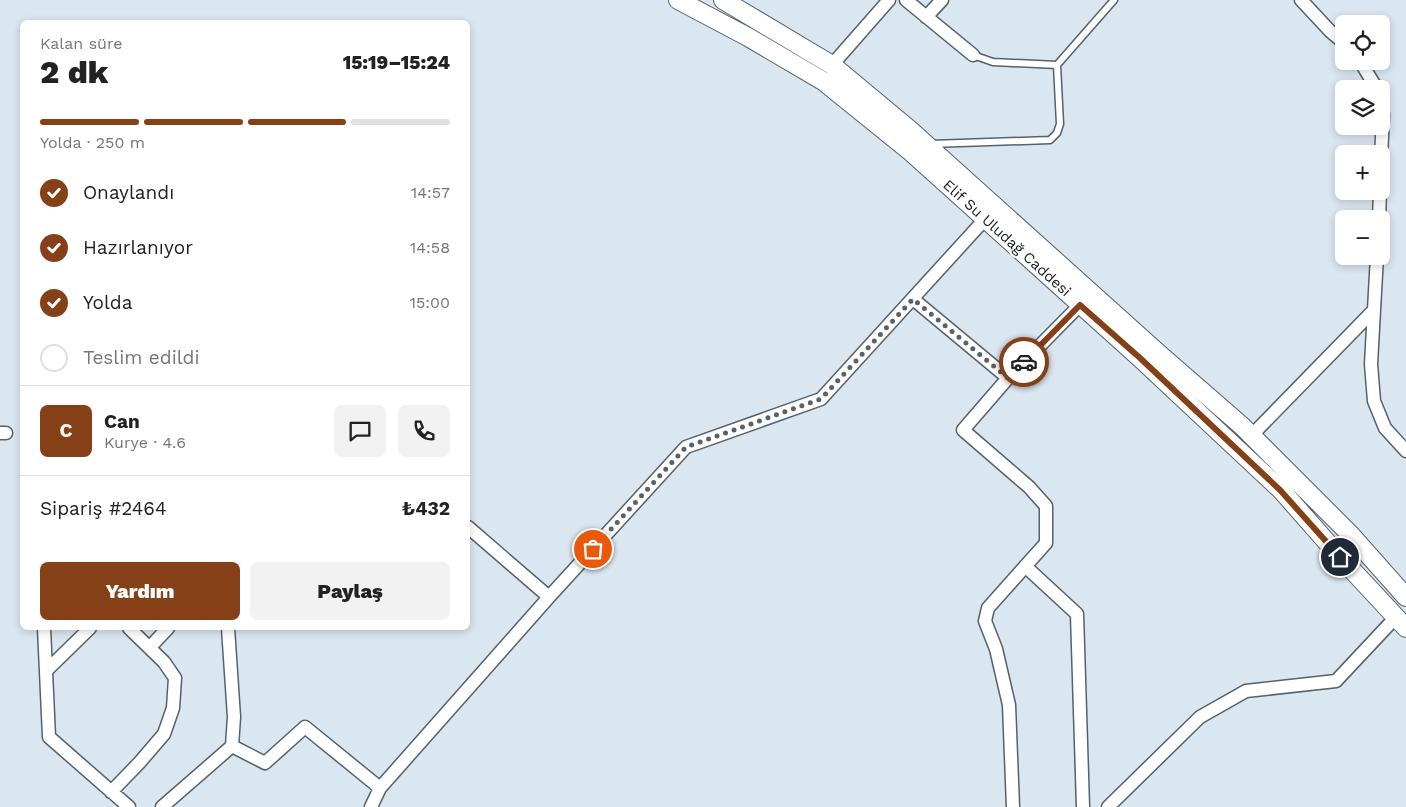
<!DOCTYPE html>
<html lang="tr">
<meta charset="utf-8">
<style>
:root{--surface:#fff;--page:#f2f2f2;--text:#222;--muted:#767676;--line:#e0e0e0;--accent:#854018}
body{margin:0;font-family:"Work Sans",sans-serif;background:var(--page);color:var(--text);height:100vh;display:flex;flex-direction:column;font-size:19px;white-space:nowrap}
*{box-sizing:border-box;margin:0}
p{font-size:16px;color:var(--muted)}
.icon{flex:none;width:28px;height:28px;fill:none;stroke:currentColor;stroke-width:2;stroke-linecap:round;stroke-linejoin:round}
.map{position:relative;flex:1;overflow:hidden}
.sheet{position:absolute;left:20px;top:20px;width:450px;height:610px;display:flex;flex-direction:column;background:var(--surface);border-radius:8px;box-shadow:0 2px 8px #0003}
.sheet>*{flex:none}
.buttons{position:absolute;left:1335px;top:15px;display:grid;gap:10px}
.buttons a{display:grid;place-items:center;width:55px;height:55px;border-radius:8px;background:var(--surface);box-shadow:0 2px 8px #0003;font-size:25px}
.pin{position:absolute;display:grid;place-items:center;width:42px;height:42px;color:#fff;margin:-21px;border:2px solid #fff;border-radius:50%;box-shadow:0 1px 5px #0007}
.courier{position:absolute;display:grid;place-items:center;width:50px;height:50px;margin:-25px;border:4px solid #854018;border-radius:50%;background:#fff;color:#222;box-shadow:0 1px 6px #0007}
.summary em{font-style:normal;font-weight:800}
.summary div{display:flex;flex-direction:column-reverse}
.summary{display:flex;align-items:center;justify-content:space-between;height:85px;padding:0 20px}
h1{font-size:32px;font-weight:800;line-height:38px}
.bar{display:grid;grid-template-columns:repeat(4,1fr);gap:8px 5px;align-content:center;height:60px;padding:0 20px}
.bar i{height:6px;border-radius:4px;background:var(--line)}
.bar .on{background:var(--accent)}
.bar p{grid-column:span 4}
.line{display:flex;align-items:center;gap:12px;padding:0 20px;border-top:1px solid var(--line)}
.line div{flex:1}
.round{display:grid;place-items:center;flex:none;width:52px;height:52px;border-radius:8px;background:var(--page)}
ol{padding:0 20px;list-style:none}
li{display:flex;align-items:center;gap:15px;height:55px}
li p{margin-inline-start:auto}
li .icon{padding:5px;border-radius:50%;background:var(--accent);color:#fff;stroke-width:4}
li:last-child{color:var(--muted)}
li i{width:28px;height:28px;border:2px solid var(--line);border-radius:50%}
.primary-button{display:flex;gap:10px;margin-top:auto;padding:10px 20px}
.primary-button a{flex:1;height:58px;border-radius:8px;background:var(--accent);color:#fff;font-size:20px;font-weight:800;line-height:58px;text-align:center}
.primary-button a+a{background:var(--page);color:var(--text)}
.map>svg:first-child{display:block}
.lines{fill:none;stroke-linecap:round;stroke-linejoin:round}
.service-casing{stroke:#566169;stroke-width:9}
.minor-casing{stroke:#566169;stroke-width:15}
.secondary-casing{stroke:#566169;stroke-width:20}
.service{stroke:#fff;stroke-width:6}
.minor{stroke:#fff;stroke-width:12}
.secondary{stroke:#fff;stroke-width:18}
.done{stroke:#5b6167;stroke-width:5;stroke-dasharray:0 9}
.route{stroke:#854018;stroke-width:6}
.labels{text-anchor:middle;stroke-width:4.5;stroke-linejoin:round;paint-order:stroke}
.street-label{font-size:15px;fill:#161a1d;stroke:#fff}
</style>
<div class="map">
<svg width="1406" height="807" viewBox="0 0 1406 807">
<rect width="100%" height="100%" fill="#dae6f0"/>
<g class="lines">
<g class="service-casing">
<path id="service" d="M973 55 993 62 1057 65
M931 144 1050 140 1057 133 1060 124 1057 65 1114 0"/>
</g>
<g class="minor-casing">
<path id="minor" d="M906 0 973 55
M1301 0 1330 31 1344 43
M926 17 942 0
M1360 61 1377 89
M832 65 889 0
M1381 106 1383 115 1381 158
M1379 219 1380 191
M1377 256 1371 364 1374 401 1385 428 1406 451
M913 299 1008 378
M0 433H6
M1252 435 1374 310
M468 527 549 597
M1025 566 1077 614 1083 807
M44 628 49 737 129 807
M228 628 234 717 232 746
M150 647 168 628
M46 671 90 628
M111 792 140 762 164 734 173 708 175 678 164 662 129 628
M162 807 232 746 265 763 305 727 380 788
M371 807 380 788 549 597 686 447 821 399 986 218
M1013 807 1009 705 996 649 985 621 988 608 1046 543V506L1029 487 963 430 1008 378 1080 305
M1108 807 1200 717 1246 691 1336 681 1396 617"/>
</g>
<g class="secondary-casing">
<path id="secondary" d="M678 0 748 37 823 81 911 152 1140 358 1281 490 1340 557 1406 628
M723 0 832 65 910 130 1158 353 1242 426 1350 534 1406 597"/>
</g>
<use href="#service" class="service"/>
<use href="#minor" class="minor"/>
<use href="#secondary" class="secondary"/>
</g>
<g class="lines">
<path class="done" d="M593 549 686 447 821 399 913 299 1008 378 1024 362"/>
<path class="route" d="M1024 362 1080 305 1140 358 1280 490 1340 557"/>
</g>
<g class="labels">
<g class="street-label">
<text transform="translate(1007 238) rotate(42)" y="5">Elif Su Uludağ Caddesi</text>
</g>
</g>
</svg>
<div class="buttons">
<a><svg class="icon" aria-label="locate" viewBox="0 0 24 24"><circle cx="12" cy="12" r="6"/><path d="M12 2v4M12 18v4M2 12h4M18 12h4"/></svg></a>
<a><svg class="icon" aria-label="layers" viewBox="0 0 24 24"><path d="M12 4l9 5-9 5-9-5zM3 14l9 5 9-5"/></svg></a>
<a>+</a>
<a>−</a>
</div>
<div class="pin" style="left:593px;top:549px;background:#ea580c"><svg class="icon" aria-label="bag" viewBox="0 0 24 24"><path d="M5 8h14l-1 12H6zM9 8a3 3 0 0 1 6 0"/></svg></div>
<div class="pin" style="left:1340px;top:557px;background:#1f2937"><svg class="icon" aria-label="home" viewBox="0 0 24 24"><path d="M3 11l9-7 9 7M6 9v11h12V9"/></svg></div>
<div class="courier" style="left:1024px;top:362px"><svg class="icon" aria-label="car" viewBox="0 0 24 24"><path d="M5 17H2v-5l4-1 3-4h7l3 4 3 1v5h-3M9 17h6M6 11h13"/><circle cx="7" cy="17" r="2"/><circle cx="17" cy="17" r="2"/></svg></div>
<section class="sheet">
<div class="summary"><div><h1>2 dk</h1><p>Kalan süre</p></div><em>15:19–15:24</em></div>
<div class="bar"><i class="on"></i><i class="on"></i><i class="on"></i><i></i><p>Yolda · 250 m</p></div>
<ol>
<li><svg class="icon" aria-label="check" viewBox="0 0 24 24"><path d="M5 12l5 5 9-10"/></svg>Onaylandı<p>14:57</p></li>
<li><svg class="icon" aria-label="check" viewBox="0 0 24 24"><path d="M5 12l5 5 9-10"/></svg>Hazırlanıyor<p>14:58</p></li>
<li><svg class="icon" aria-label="check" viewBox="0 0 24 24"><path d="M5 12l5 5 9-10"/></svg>Yolda<p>15:00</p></li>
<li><i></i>Teslim edildi</li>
</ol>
<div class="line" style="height:90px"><b class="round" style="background:var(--accent);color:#fff">C</b><div><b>Can</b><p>Kurye · 4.6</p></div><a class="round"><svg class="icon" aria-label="chat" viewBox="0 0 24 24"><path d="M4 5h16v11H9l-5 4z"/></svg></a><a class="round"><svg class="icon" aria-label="phone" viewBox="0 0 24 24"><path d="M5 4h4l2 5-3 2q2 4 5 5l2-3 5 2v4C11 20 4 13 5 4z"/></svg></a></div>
<div class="line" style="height:65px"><div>Sipariş #2464</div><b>₺432</b></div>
<div class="primary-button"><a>Yardım</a><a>Paylaş</a></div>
</section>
</div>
